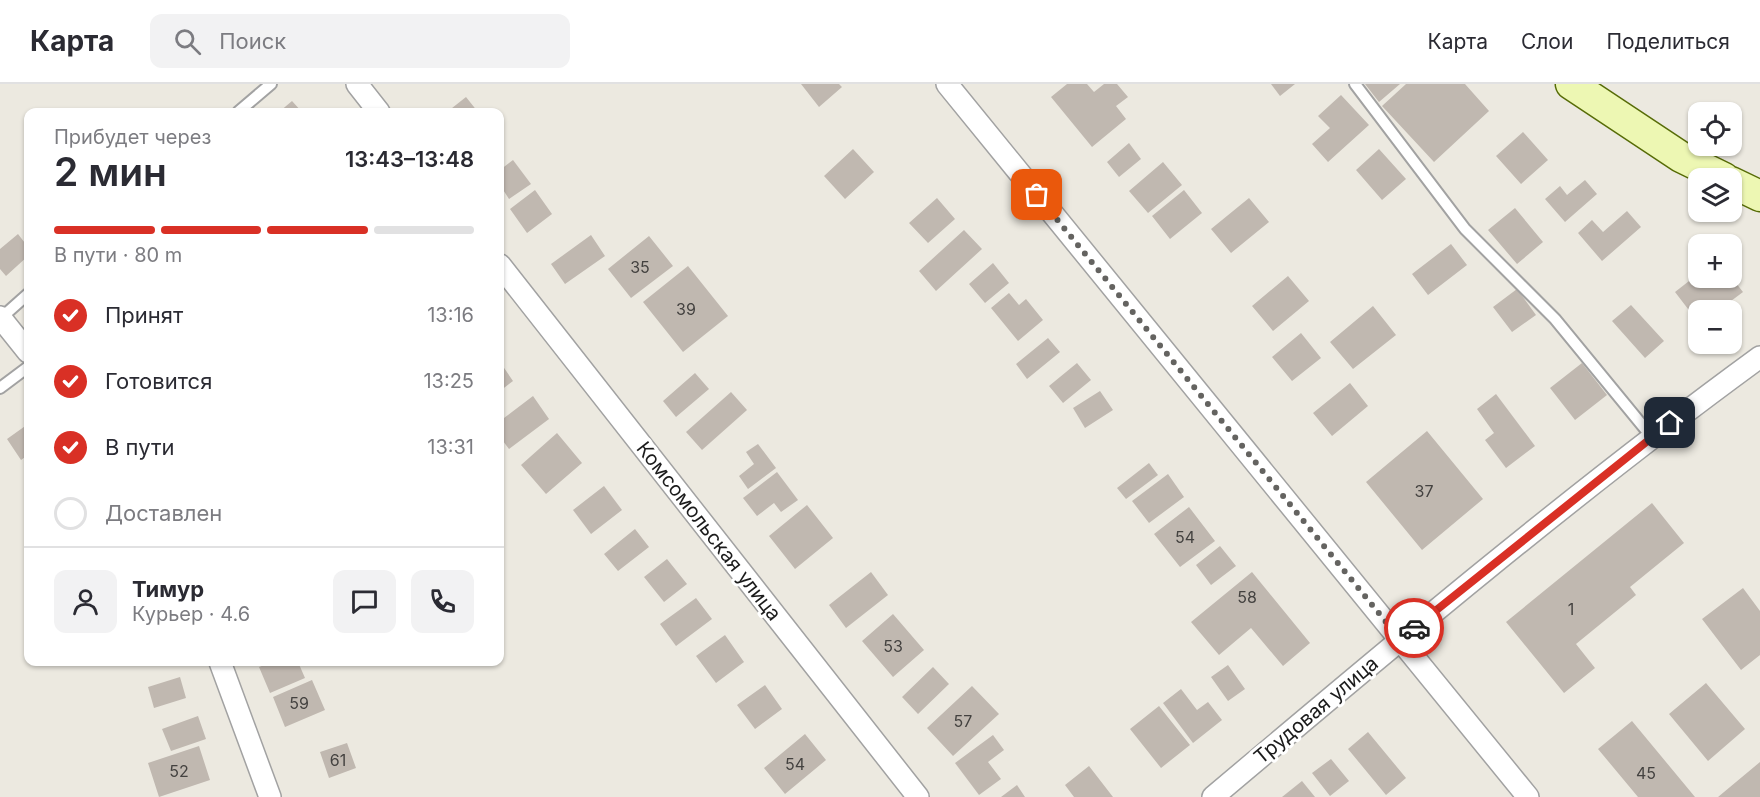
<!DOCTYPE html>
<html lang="ru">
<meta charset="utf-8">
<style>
:root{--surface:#fff;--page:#f2f2f3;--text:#2b2b33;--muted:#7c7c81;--line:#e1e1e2;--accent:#d93025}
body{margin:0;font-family:Inter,sans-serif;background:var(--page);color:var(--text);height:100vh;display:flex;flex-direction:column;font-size:22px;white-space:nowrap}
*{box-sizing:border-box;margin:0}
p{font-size:20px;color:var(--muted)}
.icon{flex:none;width:33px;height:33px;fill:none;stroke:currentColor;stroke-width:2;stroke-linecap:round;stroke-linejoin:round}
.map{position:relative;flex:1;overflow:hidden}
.panel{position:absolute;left:24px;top:24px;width:480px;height:558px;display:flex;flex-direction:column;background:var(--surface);border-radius:12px;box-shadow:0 2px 4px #0004}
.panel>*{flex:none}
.tools{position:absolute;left:1688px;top:18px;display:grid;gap:12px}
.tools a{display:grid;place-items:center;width:54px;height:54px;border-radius:12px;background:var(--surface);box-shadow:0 2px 4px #0004;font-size:30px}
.pin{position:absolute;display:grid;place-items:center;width:51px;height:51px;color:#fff;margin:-26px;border-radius:12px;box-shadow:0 3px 9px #0006}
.courier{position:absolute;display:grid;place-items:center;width:60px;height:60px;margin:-30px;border:4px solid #d93025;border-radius:50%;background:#fff;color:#222;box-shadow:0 2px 8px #0007}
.summary em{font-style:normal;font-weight:600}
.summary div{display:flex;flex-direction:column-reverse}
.summary{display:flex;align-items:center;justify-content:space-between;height:102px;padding:0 30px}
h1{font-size:39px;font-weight:600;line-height:45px}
.bar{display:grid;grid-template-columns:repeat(4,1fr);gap:9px 6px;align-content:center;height:72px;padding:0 30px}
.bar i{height:8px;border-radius:4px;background:var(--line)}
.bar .on{background:var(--accent)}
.bar p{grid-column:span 4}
.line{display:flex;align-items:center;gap:15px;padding:0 30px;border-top:2px solid var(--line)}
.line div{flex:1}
.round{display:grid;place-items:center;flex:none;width:63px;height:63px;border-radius:12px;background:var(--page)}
ol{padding:0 30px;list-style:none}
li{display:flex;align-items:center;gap:18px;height:66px}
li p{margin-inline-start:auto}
li .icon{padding:6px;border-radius:50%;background:var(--accent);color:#fff;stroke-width:4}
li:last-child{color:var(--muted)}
li i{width:33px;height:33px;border:3px solid var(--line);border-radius:50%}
header{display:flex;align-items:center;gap:36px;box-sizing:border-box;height:84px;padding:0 30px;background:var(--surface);border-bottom:2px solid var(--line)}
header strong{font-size:28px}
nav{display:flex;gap:33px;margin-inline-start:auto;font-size:21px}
.search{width:420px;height:54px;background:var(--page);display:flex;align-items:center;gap:15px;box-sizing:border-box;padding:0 21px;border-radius:12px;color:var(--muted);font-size:22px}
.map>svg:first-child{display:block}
.building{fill:#c0b8b0}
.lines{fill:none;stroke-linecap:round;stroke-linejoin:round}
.lane-casing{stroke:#a2a2a2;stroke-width:14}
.street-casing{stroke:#a2a2a2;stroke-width:24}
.secondary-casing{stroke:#576c07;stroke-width:33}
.lane{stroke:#fff;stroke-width:10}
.street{stroke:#fff;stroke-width:21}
.secondary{stroke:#edf7b3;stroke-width:30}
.done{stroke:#646360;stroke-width:6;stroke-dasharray:0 10.8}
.route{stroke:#d93025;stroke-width:8}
.labels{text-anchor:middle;stroke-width:6;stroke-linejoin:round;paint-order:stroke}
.number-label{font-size:16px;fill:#444240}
.street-label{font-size:20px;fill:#1b1b1b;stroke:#fff}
</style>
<header>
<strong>Карта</strong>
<div class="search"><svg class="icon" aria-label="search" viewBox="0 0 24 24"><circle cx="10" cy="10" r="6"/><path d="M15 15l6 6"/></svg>Поиск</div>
<nav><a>Карта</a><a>Слои</a><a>Поделиться</a></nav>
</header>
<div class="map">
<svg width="1760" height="713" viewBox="0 0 1760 713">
<rect width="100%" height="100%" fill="#ece9e0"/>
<path class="building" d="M801 0H839L842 3 819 23Z
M1067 0H1087L1094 8 1104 0H1117L1128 13 1116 22 1126 35 1092 63 1051 13Z
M1271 0H1295L1280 12Z
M1365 0H1400L1379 18Z
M1406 0H1465L1489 27 1434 78 1382 22Z
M1341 11 1369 41 1328 78 1312 60 1330 44 1318 32Z
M466 13 478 28H447Z
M292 17 302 28H279Z
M1523 48 1548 76 1521 100 1496 72Z
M1129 59 1141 75 1119 93 1107 78Z
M853 65 874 88 845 115 824 92Z
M1379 65 1406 95 1382 116 1356 86Z
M513 76 531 100 509 115 500 101V86Z
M1163 78 1182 101 1148 129 1129 107Z
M1585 96 1597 110 1565 138 1545 115 1560 102 1567 111Z
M535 106 552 130 527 149 510 125Z
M1184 106 1202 129 1170 155 1152 132Z
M937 114 955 135 928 159 909 139Z
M1249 114 1269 138 1231 169 1211 145Z
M1515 124 1543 158 1517 180 1488 146Z
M1627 127 1641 143 1602 177 1578 149 1592 136 1603 148Z
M964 146 982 165 936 207 919 187Z
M18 150 28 163V172L6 192 0 185V165Z
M591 151 605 172 565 200 551 180Z
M649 152 673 182 631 214 608 185Z
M1451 160 1467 181 1428 211 1412 190Z
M993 179 1009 199 985 219 969 200Z
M688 182 728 232 683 268 643 218Z
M1698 190V194H1732L1743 208 1719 226H1698V238L1675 208Z
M1288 192 1309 217 1273 247 1252 222Z
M1517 205 1536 231 1512 248 1493 223Z
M1009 209 1019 221 1026 215 1043 236 1018 257 991 224Z
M1631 221 1664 257 1645 274 1612 237Z
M1373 222 1396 251 1353 285 1330 258Z
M1301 249 1321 274 1292 297 1272 273Z
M1048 254 1060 268 1027 295 1016 280Z
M500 278 513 297 500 307Z
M1077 279 1091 296 1063 319 1049 302Z
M1582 279 1607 311 1575 336 1550 304Z
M695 289 709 305 676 333 663 317Z
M1350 299 1368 322 1332 352 1313 329Z
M1100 307 1113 326 1085 344 1073 324Z
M731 308 747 326 702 366 686 348Z
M1496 310 1535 362 1506 384 1485 356 1494 349 1477 325Z
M533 312 549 335 509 365 500 353V337Z
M28 340V371L21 376 7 355Z
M1427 347 1483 415 1422 466 1366 398Z
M557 349 582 379 546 410 521 381Z
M758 360 776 384 748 405 739 392 754 380 746 368Z
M1149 379 1158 391 1126 415 1117 404Z
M777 388 798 416 781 428 774 419 757 432 743 414Z
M1168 390 1184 413 1149 439 1132 417Z
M604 402 622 426 591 450 573 426Z
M1652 419 1684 459 1630 503 1636 511 1576 560 1595 584 1564 609 1506 538Z
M807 421 833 454 795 485 769 452Z
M1189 423 1215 457 1180 483 1154 450Z
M635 445 649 463 618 487 604 470Z
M1220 462 1236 482 1211 501 1196 481Z
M667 475 687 500 664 518 644 493Z
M871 488 888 511 846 544 829 521Z
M1252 488 1310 559 1283 582 1251 544 1219 571 1191 538Z
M1743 504 1760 527V571L1741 586 1702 535Z
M696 514 712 535 676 562 660 540Z
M893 530 924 566 893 593 862 557Z
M725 551 744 578 716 599 696 572Z
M272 578H298L305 594 270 609 259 583Z
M1228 581 1245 605 1228 617 1211 593Z
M933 583 949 600 918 630 902 613Z
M180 593 186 614 154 624 148 603Z
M312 596 325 626 285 643 273 613Z
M1706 599 1745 645 1708 677 1669 630Z
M765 601 782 625 755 645 737 621Z
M972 602 999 630 953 672 927 644Z
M1181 605 1197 626 1208 618 1222 636 1193 659 1163 619Z
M1159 622 1190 661 1161 684 1130 645Z
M198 632 206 655 171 667 162 645Z
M1632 637 1695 713H1638L1598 665Z
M1368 648 1406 694 1386 711 1348 665Z
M805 650 826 676 785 710 764 684Z
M993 651 1004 666 988 678 1001 695 979 711 955 679Z
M347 659 356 684 329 694 320 668Z
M199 662 210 696 159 713 148 679Z
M1331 675 1349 697 1330 712 1312 689Z
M1760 678V713H1718Z
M1089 682 1113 713H1074L1065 701Z
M1302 697 1315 713H1282Z
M1017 701 1025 713H1001Z"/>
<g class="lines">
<g class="lane-casing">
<path id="lane" d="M1355 0 1465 145 1555 235 1651 352
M238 28 271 0
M1 234 28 210
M0 304 28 283"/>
</g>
<g class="street-casing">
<path id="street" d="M357 0 379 28
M947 0 1528 713
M500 181 918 713
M0 233 28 268
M220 578 270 713
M1213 713C1392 562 1571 411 1760 273"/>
</g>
<g class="secondary-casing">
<path id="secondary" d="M1571 0 1681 73 1724 94
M1731 98 1760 112"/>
</g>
<use href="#lane" class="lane"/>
<use href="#street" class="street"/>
<use href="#secondary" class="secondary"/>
</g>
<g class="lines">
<path class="done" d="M1037 111 1400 555 1414 544"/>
<path class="route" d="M1414 544 1670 339"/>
</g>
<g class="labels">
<g class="number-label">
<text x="640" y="189">35</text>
<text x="686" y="231">39</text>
<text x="1424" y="413">37</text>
<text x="1185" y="459">54</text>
<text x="1247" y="519">58</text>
<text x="1571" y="531">1</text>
<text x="893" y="568">53</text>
<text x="299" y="625">59</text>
<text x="963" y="643">57</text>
<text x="338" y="682">61</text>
<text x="795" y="686">54</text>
<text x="179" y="693">52</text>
<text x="1646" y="695">45</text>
</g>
<g class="street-label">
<text transform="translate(709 447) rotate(52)" y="7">Комсомольская улица</text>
<text transform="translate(1316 626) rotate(-40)" y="7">Трудовая улица</text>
</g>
</g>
</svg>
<div class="tools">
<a><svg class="icon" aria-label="locate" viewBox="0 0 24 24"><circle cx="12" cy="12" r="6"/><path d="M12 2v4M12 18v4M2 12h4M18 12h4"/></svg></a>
<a><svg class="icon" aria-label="layers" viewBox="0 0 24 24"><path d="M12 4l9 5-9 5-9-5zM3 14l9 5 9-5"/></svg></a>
<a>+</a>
<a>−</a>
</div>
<div class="pin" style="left:1037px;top:111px;background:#ea580c"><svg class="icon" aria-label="bag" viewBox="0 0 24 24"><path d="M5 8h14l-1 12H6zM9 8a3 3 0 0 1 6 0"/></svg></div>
<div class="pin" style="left:1670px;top:339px;background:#1f2937"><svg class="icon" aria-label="home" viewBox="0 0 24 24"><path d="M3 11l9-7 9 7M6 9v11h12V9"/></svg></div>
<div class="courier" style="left:1414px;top:544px"><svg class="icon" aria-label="car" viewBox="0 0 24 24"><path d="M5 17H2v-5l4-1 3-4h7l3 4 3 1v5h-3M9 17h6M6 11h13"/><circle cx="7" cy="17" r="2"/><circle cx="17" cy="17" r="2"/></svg></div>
<section class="panel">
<div class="summary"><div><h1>2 мин</h1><p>Прибудет через</p></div><em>13:43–13:48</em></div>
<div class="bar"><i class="on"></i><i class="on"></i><i class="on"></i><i></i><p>В пути · 80 m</p></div>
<ol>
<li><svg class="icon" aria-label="check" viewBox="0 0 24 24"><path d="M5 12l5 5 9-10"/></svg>Принят<p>13:16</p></li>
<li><svg class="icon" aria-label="check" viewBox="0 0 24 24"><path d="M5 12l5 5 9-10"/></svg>Готовится<p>13:25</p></li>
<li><svg class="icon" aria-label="check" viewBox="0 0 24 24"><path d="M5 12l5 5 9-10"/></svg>В пути<p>13:31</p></li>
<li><i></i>Доставлен</li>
</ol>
<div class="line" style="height:108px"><a class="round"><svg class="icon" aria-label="person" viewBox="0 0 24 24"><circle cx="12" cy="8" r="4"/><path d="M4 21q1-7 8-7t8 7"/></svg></a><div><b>Тимур</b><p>Курьер · 4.6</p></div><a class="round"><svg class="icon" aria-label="chat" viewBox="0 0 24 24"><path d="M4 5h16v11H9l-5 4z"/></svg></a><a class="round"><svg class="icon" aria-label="phone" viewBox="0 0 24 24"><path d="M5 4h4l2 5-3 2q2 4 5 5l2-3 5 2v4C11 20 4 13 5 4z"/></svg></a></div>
</section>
</div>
